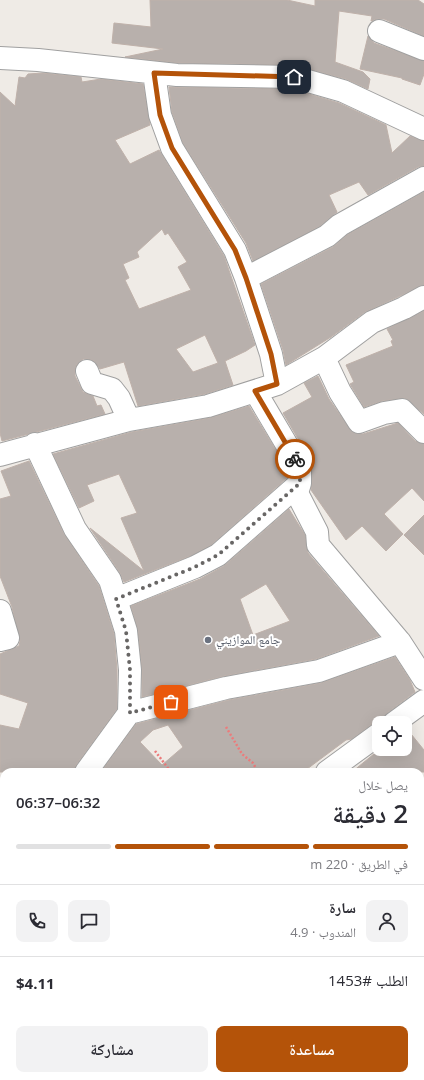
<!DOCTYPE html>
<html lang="ar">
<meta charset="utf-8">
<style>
:root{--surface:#fff;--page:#f2f2f3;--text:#2b2b33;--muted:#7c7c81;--line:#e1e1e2;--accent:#b45309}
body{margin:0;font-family:"Open Sans","Noto Naskh Arabic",sans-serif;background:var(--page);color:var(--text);direction:rtl;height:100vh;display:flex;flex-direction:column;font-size:15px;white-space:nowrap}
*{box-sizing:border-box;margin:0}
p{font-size:13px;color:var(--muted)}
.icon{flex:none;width:22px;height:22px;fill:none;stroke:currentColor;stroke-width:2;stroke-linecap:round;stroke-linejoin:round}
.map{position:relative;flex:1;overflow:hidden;direction:ltr}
.drawer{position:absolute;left:0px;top:768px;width:424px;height:312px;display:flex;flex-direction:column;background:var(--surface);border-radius:12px 12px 0 0;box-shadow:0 4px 16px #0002;direction:rtl}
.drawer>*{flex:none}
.controls{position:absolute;left:372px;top:716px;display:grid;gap:8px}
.controls a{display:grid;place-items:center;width:40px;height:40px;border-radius:8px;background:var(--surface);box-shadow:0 4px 16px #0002;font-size:20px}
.pin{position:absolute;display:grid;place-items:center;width:34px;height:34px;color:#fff;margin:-17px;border-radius:8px;box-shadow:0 2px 6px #0006}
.courier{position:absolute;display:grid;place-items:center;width:40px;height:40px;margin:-20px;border:3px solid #b45309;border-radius:50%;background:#fff;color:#222;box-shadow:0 1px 5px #0007}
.overview em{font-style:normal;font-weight:600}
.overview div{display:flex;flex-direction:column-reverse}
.overview{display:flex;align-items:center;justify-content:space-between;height:68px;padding:0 16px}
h1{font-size:26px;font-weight:600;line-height:30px}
.bar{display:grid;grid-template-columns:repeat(4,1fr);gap:6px 4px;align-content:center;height:48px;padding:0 16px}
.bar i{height:5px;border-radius:3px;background:var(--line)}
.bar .active{background:var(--accent)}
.bar p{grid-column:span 4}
.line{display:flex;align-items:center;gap:10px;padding:0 16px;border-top:1px solid var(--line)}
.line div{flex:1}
.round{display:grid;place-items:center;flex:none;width:42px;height:42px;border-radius:8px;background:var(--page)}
.primary-button{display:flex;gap:8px;margin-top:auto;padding:8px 16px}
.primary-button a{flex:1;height:46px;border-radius:8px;background:var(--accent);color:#fff;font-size:16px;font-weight:600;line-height:46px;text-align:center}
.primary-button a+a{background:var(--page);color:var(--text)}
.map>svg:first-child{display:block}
.building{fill:#b8b0ac;stroke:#bfb1aa;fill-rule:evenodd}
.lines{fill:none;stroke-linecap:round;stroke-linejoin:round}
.minor-casing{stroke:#a0a0a0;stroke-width:24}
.path{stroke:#ec7b7b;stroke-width:2.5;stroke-dasharray:2 2;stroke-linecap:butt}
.minor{stroke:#fff;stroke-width:22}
.done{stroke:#686665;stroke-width:4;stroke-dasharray:0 7.2}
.route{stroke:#b45309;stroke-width:5}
.worship-dot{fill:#6b7280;stroke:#fff;stroke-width:1.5}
.labels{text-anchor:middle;stroke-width:4;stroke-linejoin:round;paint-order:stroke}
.worship-label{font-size:12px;fill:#5b616d;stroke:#fff;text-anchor:start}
</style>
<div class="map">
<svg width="424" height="1080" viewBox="0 0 424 1080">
<rect width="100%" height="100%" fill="#efebe6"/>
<path class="building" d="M150 0H287L315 6V0H418L424 4V36L384 19H377L371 21 372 16 339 11 335 62 363 72 370 79 368 89 346 79 294 65 178 63 125 57 163 49 112 43 114 23 151 27Z
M368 36 374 43 424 61V74L420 85 402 79V78L360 69Z
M43 73 81 77 82 82 101 79 143 84 150 125 115 140 130 164 159 150 224 256 255 345 246 351 225 361 233 385 205 394 138 406 124 362 100 369 94 361 88 359H83L77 364 75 370V376L83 392 93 396 97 406 101 405 105 414 2 441 0 433V92L15 106 19 77 25 78 28 74ZM162 229 165 235 168 233 187 262 178 267 191 290 139 309 125 280 129 278 123 264 139 257 137 252ZM205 335 218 363 193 372 176 349Z
M169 87 292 89 339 103 386 125 392 153 410 136 424 141V166L418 167 368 195 359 182 329 195 337 212 320 226 253 261 246 243 183 143 172 112Z
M424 192V285L365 312 331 337 286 365 283 350 261 284 333 247 347 235Z
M424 311V414L405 398 382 401 364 407 350 384 354 382 346 365 393 346 391 341 393 340 387 329Z
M318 376 329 399 352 432 363 434 398 423 415 441 424 444V501L412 488 384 514 403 534 386 551 362 526 346 540 311 490 312 483 311 461 283 413 312 397 304 383Z
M249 406 288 470V477L211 545 190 556 124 582 120 573 90 528 144 571 121 518 137 513 119 474 87 485 94 501 79 508 53 454 132 432 210 418Z
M29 461 64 534 99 586 114 634 117 670V709L76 765 74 772H0V725L19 729 28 703 0 694V654L19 646 20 641 12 607 0 576V499L11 496 1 471Z
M289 509 305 535 308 553 379 636 316 659 224 676 142 697V669L138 630 131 606 200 579 224 566ZM266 584 290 621 253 635 240 599Z
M424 515V555L404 535Z
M395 657 410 680 415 692 387 713 382 722 372 724 352 739 346 740 303 772H101L136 724 229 700 321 683ZM168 725 183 747 162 765 140 742 153 730Z
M407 729 424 750V772H352L380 749H405V730Z"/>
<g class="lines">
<g class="minor-casing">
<path id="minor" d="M379 31 424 49
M0 58 38 60 177 75 294 77 343 91 424 129
M154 73 160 115 172 148 235 250 246 278 271 354 277 384
M246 278 327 236 340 225 424 178
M324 358 340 392 359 422 384 413 402 410 424 432
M87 371 92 383 112 389 119 398 129 420
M255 391 300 467V483L297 493 317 532 318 545 400 642 424 679
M35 444 75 529 110 580 126 631 130 670 129 713 86 772
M0 455 129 420 208 406 277 384 324 358 372 322 404 308 424 297
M116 599 195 567 218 555 300 483
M0 611 8 638 0 640
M129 713 226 688 319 671 400 642
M394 723 424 701
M327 772 379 734
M0 831 4 834
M420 869H424
M0 1015 4 1016
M80 1076 82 1080
M10 1080 15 1076"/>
</g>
<path class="path" d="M226 727 242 754 253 763 258 772
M155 751 171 772"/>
<use href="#minor" class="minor"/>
</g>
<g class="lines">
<path class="done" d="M171 702 130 713V670L126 631 116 599 195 567 218 555 300 483V467L295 459"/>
<path class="route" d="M294 77 154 73 160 115 172 148 235 250 246 278 271 354 277 384 255 391 295 459"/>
</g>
<circle class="worship-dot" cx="208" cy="640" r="4"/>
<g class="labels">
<g class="worship-label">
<text x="216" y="644">جامع الموازيني</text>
</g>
</g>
</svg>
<div class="controls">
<a><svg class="icon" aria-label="locate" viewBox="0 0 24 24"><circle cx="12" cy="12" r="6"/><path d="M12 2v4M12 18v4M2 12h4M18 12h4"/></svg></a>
</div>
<div class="pin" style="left:171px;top:702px;background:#ea580c"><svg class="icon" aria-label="bag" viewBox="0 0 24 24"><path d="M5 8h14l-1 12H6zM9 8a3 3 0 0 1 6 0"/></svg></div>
<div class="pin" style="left:294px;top:77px;background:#1f2937"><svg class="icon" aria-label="home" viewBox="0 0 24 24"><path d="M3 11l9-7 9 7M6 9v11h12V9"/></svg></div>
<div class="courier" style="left:295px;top:459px"><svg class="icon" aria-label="bike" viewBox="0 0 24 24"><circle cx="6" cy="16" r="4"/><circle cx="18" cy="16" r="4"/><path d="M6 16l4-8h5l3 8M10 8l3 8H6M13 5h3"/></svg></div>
<section class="drawer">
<div class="overview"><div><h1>2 دقيقة</h1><p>يصل خلال</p></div><em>06:32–06:37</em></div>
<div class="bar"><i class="active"></i><i class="active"></i><i class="active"></i><i></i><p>في الطريق · 220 m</p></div>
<div class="line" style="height:72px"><a class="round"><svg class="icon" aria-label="person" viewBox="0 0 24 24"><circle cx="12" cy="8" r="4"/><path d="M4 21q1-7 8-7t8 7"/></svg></a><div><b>سارة</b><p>المندوب · 4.9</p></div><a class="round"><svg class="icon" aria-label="chat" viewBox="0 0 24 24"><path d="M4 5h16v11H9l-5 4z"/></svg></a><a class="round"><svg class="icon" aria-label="phone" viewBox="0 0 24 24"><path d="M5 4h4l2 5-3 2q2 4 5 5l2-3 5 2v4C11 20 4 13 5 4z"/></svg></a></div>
<div class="line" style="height:52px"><div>الطلب #1453</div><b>$4.11</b></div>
<div class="primary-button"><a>مساعدة</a><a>مشاركة</a></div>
</section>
</div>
